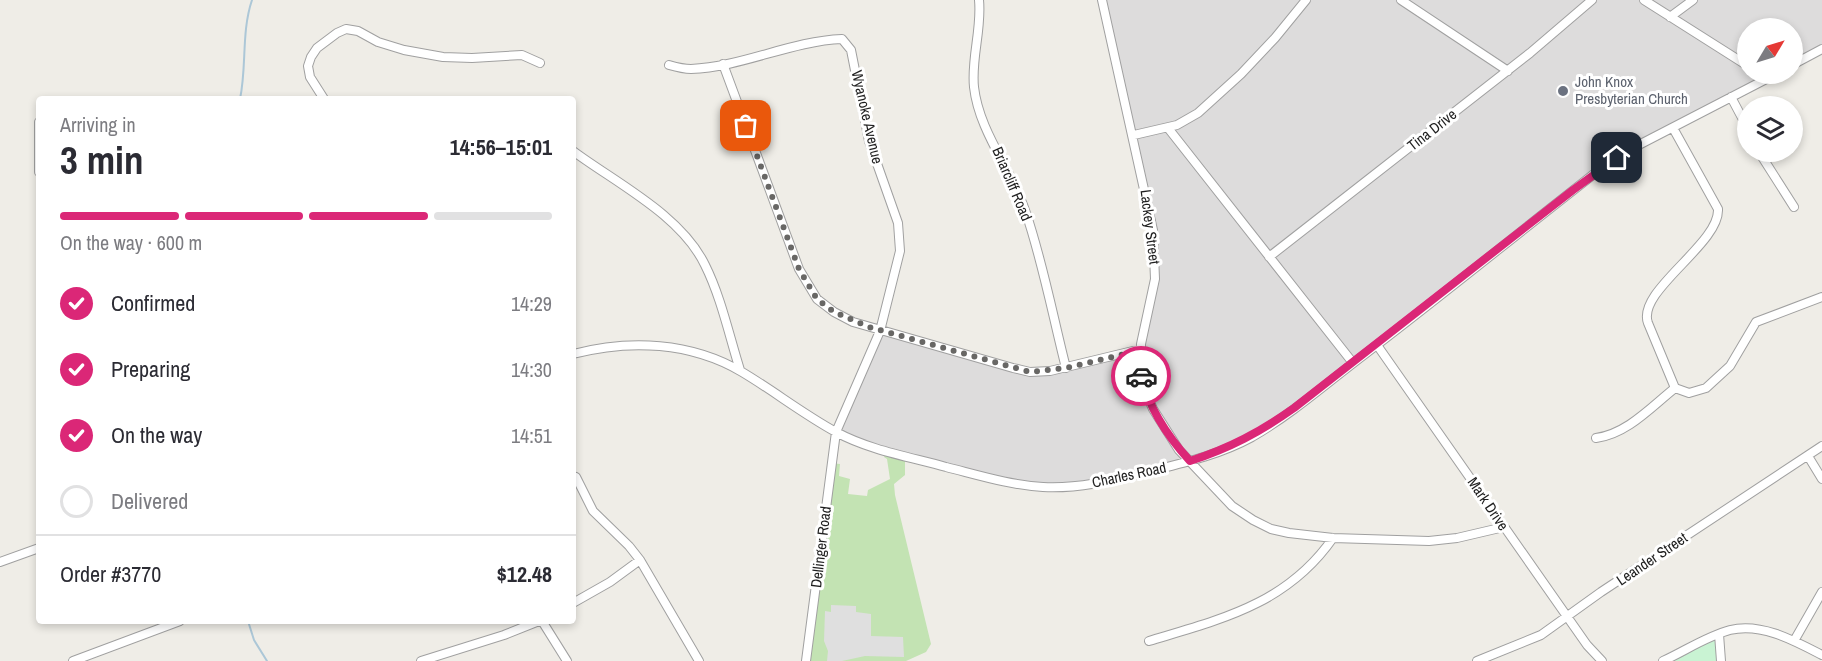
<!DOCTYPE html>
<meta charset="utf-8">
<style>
:root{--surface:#fff;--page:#f7f7f7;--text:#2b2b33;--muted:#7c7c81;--line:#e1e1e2;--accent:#db2777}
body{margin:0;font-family:"Archivo Narrow",sans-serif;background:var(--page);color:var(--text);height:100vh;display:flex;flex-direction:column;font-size:22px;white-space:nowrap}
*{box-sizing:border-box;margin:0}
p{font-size:20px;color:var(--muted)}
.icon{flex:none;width:33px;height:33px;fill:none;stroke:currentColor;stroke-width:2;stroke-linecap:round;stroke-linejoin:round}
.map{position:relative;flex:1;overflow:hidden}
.side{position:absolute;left:36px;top:96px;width:540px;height:528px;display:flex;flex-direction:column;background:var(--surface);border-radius:6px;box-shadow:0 3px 9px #0003}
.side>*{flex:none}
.needle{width:39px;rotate:52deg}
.controls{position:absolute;left:1737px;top:18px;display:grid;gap:12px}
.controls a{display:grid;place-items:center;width:66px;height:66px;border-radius:50%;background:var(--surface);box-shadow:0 3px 9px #0003;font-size:30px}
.pin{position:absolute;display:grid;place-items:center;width:51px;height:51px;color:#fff;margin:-26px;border-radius:12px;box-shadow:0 3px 9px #0006}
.courier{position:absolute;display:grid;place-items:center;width:60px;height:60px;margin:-30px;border:4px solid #db2777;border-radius:50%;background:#fff;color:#222;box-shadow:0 2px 8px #0007}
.summary em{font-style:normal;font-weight:700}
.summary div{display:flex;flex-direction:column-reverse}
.summary{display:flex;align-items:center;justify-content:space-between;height:102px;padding:0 24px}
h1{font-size:39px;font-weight:700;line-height:45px}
.bar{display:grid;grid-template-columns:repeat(4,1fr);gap:9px 6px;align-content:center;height:72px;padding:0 24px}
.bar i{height:8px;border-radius:4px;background:var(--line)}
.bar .on{background:var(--accent)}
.bar p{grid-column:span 4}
.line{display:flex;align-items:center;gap:15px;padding:0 24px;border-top:2px solid var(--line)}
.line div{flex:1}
ol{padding:0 24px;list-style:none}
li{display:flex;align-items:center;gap:18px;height:66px}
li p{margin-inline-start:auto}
li .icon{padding:6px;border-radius:50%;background:var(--accent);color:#fff;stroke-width:4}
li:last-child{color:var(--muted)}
li i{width:33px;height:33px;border:3px solid var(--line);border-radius:50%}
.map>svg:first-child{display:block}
.residential{fill:#dddcdc}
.grass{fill:#c3e3b3}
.park{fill:#c9f3d3}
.parking{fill:#dfdfdf}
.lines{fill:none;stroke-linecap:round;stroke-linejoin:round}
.stream{stroke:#acc7d7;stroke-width:2}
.minor-casing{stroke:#a0a0a0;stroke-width:10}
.minor{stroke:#fff;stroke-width:8}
.done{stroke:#686765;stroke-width:6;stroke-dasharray:0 10.8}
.route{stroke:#db2777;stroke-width:8}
.worship-dot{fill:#6b7280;stroke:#fff;stroke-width:2}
.labels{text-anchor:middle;stroke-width:6;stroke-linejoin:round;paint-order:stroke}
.worship-label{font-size:15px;fill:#5b616d;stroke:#fff;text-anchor:start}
.street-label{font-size:15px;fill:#1f1f1f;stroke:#fff}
</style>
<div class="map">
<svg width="1822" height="661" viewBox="0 0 1822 661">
<rect width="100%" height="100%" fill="#efede7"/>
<path class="residential" d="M1102 0H1822V49L1793 65 1792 28H1748V74H1776L1631 149 1294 408 1232 446 1126 477 1045 487 918 459 836 432 880 331 1030 372 1141 349 1149 315 1155 246Z"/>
<path class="grass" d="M886 451 905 456V475L894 484 895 495 931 644 926 652 906 661H806L831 463 840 464 839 476 850 479 848 494 867 496 868 490 890 479 887 459 884 457Z"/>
<path class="park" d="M1719 634 1721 661H1663Z"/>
<path class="parking" d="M831 605 856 606V612L871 614V636L903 637 904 657 865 656 842 661H827L828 651 824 641 825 611 831 612Z"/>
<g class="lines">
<path class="stream" d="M240 99C247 66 241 33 252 0
M248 621 254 640 267 661"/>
<g class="minor-casing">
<path id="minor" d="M979 0C982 29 971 58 974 87 979 132 1012 170 1026 213 1043 263 1053 317 1066 368
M1102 0 1153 230 1155 279 1141 344V375L1145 391 1153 409 1179 450 1232 506 1253 520 1271 529 1289 533 1333 538 1429 541 1457 538 1504 527
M1401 0 1508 71
M1644 0 1748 66
M1670 17 1693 0
M723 64 799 269 817 299 834 312 853 322 1013 368 1030 372 1050 371 1141 349
M669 65C676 67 684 69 691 69 742 67 791 41 842 39L851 50 869 141 898 223 900 251 880 331 836 432 806 661
M1792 65 1822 49
M1731 97 1748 129
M324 99 310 77 308 66 311 57 317 48 337 33 346 29 358 31 378 42 404 50 443 57 472 58 522 55 540 63
M39 122V172
M1168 128 1353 363
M1673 128 1718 209C1720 244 1636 291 1648 323L1675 388
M1134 135 1177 125 1198 113 1241 74 1275 38 1306 0
M573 151C616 183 681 215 705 265 721 297 729 335 740 370
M1759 152 1794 207
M1269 257 1530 53 1592 0
M1377 345 1587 645 1602 661
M573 354C630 339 691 342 742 372 774 391 803 414 836 432 869 450 910 457 946 467 978 475 1010 485 1043 487 1078 489 1114 480 1147 472 1183 463 1219 455 1252 437 1292 414 1328 382 1365 354 1445 293 1523 229 1603 167L1631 149 1776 74
M1675 388 1689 393 1706 388 1730 366 1756 322 1822 297
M1596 438C1627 434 1651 407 1675 388
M1808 456 1822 479
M573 476 576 477 593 511 629 546 640 560 699 661
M0 562 39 548
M573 603 610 582 640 560
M542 621 567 661
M1719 634 1721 661
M1149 641C1222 619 1287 604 1333 538
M1794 641 1822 592
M73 661 180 621
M421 661 504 635 539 621
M1477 661 1541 635 1601 592 1822 446
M1663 661C1685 651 1707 636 1730 630 1761 622 1795 641 1822 655"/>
</g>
<use href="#minor" class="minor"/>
</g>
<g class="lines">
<path class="done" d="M746 126 799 269 817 299 834 312 869 327 1030 372 1066 368 1141 350V376"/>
<path class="route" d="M1141 376C1149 408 1168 437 1190 461 1230 448 1260 432 1294 408L1573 190 1617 158"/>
</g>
<circle class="worship-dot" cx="1563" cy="91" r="6"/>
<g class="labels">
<g class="worship-label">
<text x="1575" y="87">John Knox<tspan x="1575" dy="17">Presbyterian Church</tspan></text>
</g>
<g class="street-label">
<text transform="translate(867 117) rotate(77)" y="5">Wyanoke Avenue</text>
<text transform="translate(1432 130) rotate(-38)" y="5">Tina Drive</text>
<text transform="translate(1012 184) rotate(67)" y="5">Briarcliff Road</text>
<text transform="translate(1150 227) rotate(83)" y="5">Lackey Street</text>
<text transform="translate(1129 475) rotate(-12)" y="5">Charles Road</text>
<text transform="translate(1488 504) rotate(56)" y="5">Mark Drive</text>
<text transform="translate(821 547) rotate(-83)" y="5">Dellinger Road</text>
<text transform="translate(1652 559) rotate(-34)" y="5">Leander Street</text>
</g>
</g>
</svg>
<div class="controls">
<a><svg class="needle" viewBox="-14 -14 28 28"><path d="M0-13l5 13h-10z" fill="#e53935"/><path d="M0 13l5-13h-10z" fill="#7c7c81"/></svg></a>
<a><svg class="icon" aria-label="layers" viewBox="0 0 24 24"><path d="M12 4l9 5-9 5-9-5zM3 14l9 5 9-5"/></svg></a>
</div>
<div class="pin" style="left:746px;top:126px;background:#ea580c"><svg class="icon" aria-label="bag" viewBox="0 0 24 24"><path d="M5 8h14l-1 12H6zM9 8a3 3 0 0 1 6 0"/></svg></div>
<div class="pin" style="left:1617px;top:158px;background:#1f2937"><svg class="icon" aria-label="home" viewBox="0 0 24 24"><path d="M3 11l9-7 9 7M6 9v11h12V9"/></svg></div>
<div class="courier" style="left:1141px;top:376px"><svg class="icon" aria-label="car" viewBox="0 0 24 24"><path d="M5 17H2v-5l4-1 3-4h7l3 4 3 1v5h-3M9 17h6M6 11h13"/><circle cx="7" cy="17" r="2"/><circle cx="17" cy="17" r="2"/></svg></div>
<section class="side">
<div class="summary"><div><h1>3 min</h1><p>Arriving in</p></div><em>14:56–15:01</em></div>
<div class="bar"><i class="on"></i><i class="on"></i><i class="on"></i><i></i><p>On the way · 600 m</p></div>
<ol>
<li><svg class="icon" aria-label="check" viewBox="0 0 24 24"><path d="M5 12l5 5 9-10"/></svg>Confirmed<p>14:29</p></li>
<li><svg class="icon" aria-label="check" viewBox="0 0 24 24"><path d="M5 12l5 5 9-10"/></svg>Preparing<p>14:30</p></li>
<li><svg class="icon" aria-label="check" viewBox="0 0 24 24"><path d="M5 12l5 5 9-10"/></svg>On the way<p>14:51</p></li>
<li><i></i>Delivered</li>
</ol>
<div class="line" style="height:78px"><div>Order #3770</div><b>$12.48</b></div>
</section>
</div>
